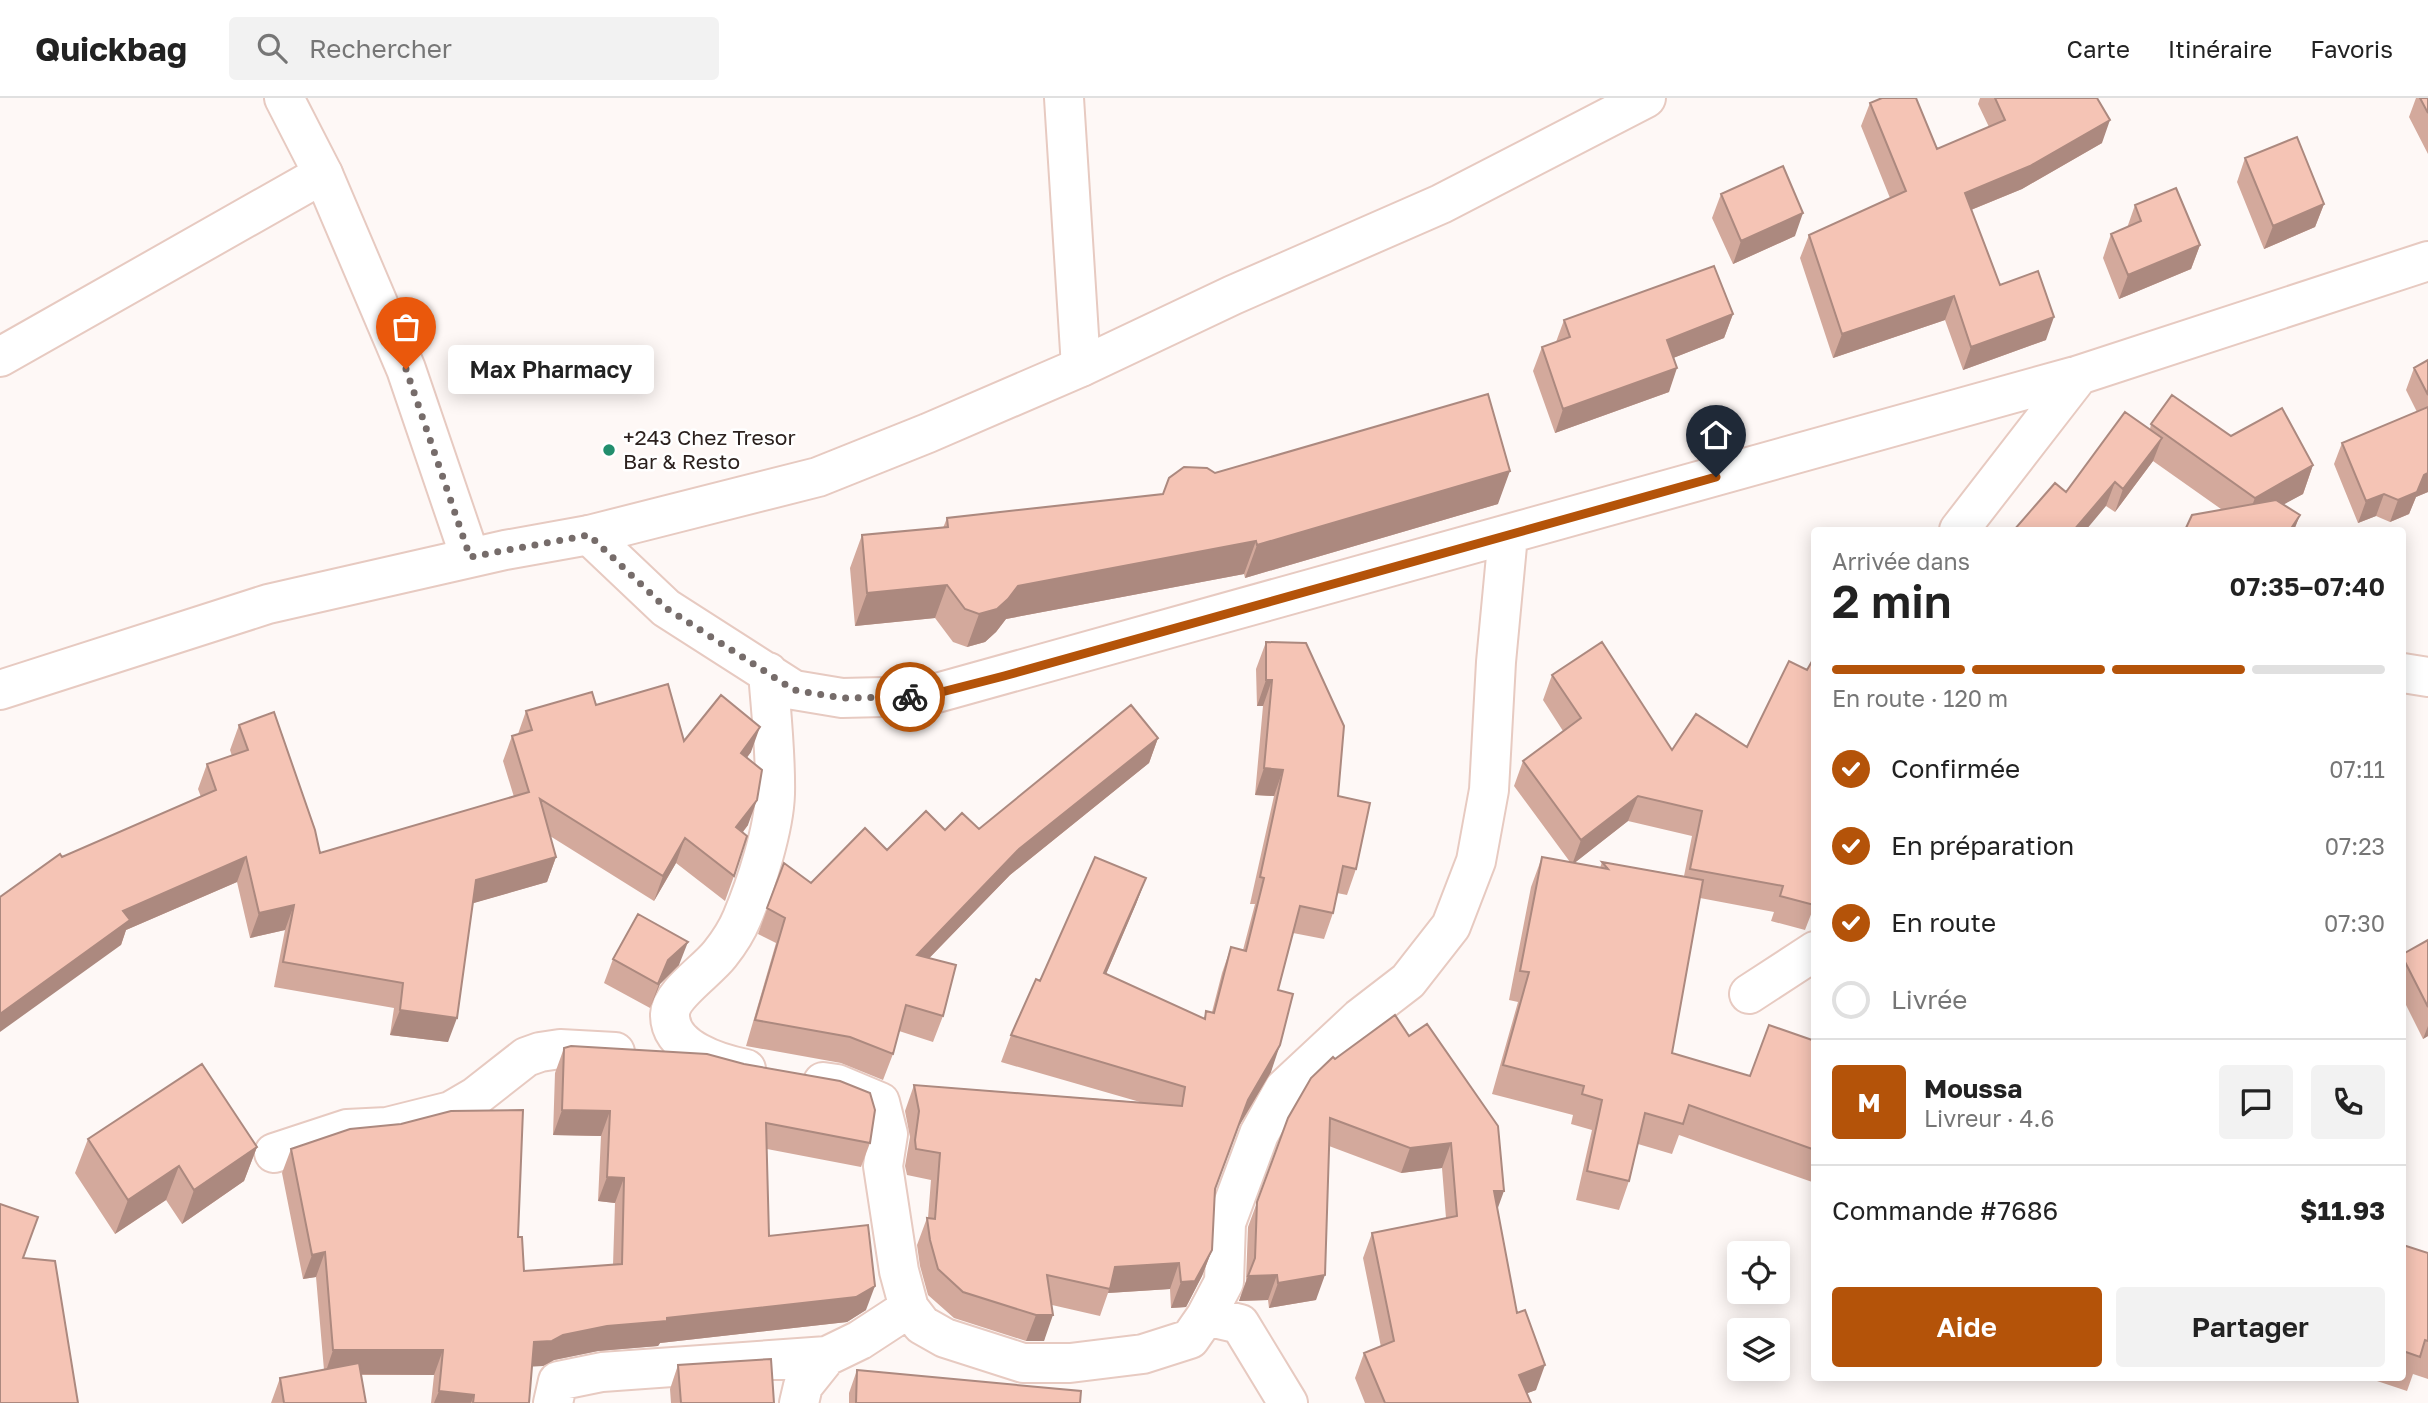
<!DOCTYPE html>
<html lang="fr">
<meta charset="utf-8">
<style>
:root{--surface:#fff;--page:#f2f2f2;--text:#222;--muted:#767676;--line:#e0e0e0;--accent:#b45309}
body{margin:0;font-family:"Golos Text",sans-serif;background:var(--page);color:var(--text);height:100vh;display:flex;flex-direction:column;font-size:26px;white-space:nowrap}
*{box-sizing:border-box;margin:0}
p{font-size:23px;color:var(--muted)}
.icon{flex:none;width:38px;height:38px;fill:none;stroke:currentColor;stroke-width:2;stroke-linecap:round;stroke-linejoin:round}
.map{position:relative;flex:1;overflow:hidden}
.side{position:absolute;left:1811px;top:429px;width:595px;height:854px;display:flex;flex-direction:column;background:var(--surface);border-radius:7px;box-shadow:0 4px 18px #0003}
.side>*{flex:none}
.tools{position:absolute;left:1727px;top:1143px;display:grid;gap:14px}
.tools a{display:grid;place-items:center;width:63px;height:63px;border-radius:7px;background:var(--surface);box-shadow:0 4px 18px #0003;font-size:35px}
.pin{position:absolute;display:grid;place-items:center;width:60px;height:60px;color:#fff;margin:-72px -30px;border-radius:50% 50% 50% 0;rotate:-45deg;box-shadow:0 0 7px #0007}
.pin .icon{rotate:45deg}
.courier{position:absolute;display:grid;place-items:center;width:70px;height:70px;margin:-35px;border:5px solid #b45309;border-radius:50%;background:#fff;color:#222;box-shadow:0 2px 9px #0007}
.bubble{position:absolute;height:49px;border-radius:7px;background:var(--surface);box-shadow:0 4px 18px #0003;font-size:23px;font-weight:600;line-height:49px;text-align:center}
.headline em{font-style:normal;font-weight:600}
.headline div{display:flex;flex-direction:column-reverse}
.headline{display:flex;align-items:center;justify-content:space-between;height:119px;padding:0 21px}
h1{font-size:46px;font-weight:600;line-height:52px}
.bar{display:grid;grid-template-columns:repeat(4,1fr);gap:10px 7px;align-content:center;height:84px;padding:0 21px}
.bar i{height:9px;border-radius:5px;background:var(--line)}
.bar .current{background:var(--accent)}
.bar p{grid-column:span 4}
.line{display:flex;align-items:center;gap:18px;padding:0 21px;border-top:2px solid var(--line)}
.line div{flex:1}
.round{display:grid;place-items:center;flex:none;width:74px;height:74px;border-radius:7px;background:var(--page)}
ol{padding:0 21px;list-style:none}
li{display:flex;align-items:center;gap:21px;height:77px}
li p{margin-inline-start:auto}
li .icon{padding:7px;border-radius:50%;background:var(--accent);color:#fff;stroke-width:4}
li:last-child{color:var(--muted)}
li i{width:38px;height:38px;border:4px solid var(--line);border-radius:50%}
.button{display:flex;gap:14px;margin-top:auto;padding:14px 21px}
.button a{flex:1;height:80px;border-radius:7px;background:var(--accent);color:#fff;font-size:28px;font-weight:600;line-height:80px;text-align:center}
.button a+a{background:var(--page);color:var(--text)}
header{display:flex;align-items:center;gap:42px;box-sizing:border-box;height:98px;padding:0 35px;background:var(--surface);border-bottom:2px solid var(--line)}
header strong{font-size:33px}
nav{display:flex;gap:38px;margin-inline-start:auto;font-size:24px}
.search{width:490px;height:63px;background:var(--page);display:flex;align-items:center;gap:18px;box-sizing:border-box;padding:0 24px;border-radius:7px;color:var(--muted);font-size:26px}
.map>svg:first-child{display:block}
.lines{fill:none;stroke-linecap:round;stroke-linejoin:round}
.minor-casing{stroke:#e7cac1;stroke-width:42}
.major-casing{stroke:#e7cac1;stroke-width:42}
.highway-casing{stroke:#e7cac1;stroke-width:42}
.minor{stroke:#fff;stroke-width:38}
.major{stroke:#fff;stroke-width:38}
.highway{stroke:#fff;stroke-width:38}
.wall{fill:#d3a99c;fill-rule:evenodd}
.shaded-wall{fill:#ac897f}
.building{fill:#f5c4b5;stroke:#ac897f;stroke-width:2}
.done{stroke:#766c6a;stroke-width:7;stroke-dasharray:0 12.6}
.route{stroke:#b45309;stroke-width:9}
.poi-dot{fill:#228e6d;stroke:#fff;stroke-width:2.5}
.labels{text-anchor:middle;stroke-width:5;stroke-linejoin:round;paint-order:stroke}
.poi-label{font-size:21px;fill:#2c211e;stroke:#fff;text-anchor:start}
</style>
<header>
<strong>Quickbag</strong>
<div class="search"><svg class="icon" aria-label="search" viewBox="0 0 24 24"><circle cx="10" cy="10" r="6"/><path d="M15 15l6 6"/></svg>Rechercher</div>
<nav><a>Carte</a><a>Itinéraire</a><a>Favoris</a></nav>
</header>
<div class="map">
<svg width="2428" height="1305" viewBox="0 0 2428 1305">
<rect width="100%" height="100%" fill="#fef8f6"/>
<g class="lines">
<g class="minor-casing">
<path id="minor" d="M1064 0 1081 269
M0 259 323 76
M1959 432 2079 277
M589 437 666 510 794 592 842 600 926 598 2079 277 2428 163
M2403 575 2428 579
M1749 896 1815 853
M746 971C720 966 669 951 670 916 671 896 707 873 720 856 728 846 737 832 742 820 756 787 774 731 775 696 776 656 771 614 768 574
M823 984 837 986 880 1004 888 1036 883 1068 899 1173 909 1210 922 1227 945 1240 1023 1265H1070L1143 1256 1190 1241 1206 1218 1224 1184 1226 1125 1259 1036 1284 991 1360 920 1408 883 1451 828 1476 763 1489 692 1496 564 1508 437
M274 1055 347 1031 387 1029 451 1013 475 999 526 959 540 954 560 951 615 954
M1206 1218 1240 1226 1288 1305
M553 1305 558 1283 602 1274 827 1258
M799 1305 803 1288 827 1258 860 1242 909 1210"/>
</g>
<g class="major-casing">
<path id="major" d="M284 0 323 76 406 271 470 459"/>
</g>
<g class="highway-casing">
<path id="highway" d="M0 592 268 506 505 452 589 437 818 379 928 335 1081 269 1233 197 1441 106 1646 0"/>
</g>
<use href="#minor" class="minor"/>
<use href="#major" class="major"/>
<use href="#highway" class="highway"/>
</g>
<path class="wall" d="M1980 0H2097L2102 45 2022 91 1971 112 2000 187 2046 242 1963 272 1945 222 1833 260 1800 160 1809 137 1890 100 1861 28 1870 5 1937 51 1989 29 1978 6Z
M2416 0H2428V56L2409 19Z
M2245 60 2324 106 2315 129 2264 151 2237 84Z
M1721 96 1795 138 1733 166 1712 120Z
M2135 107 2200 147 2191 171 2119 201 2103 160 2111 136 2127 130Z
M1733 216 1724 240 1673 260 1669 294 1555 335 1533 273 1542 249 1556 244 1564 222Z
M2428 262V394L2416 399 2409 416 2390 424 2376 418 2358 425 2334 366 2342 345 2417 314 2406 292 2414 270Z
M2151 326 2231 338 2313 367 2303 396 2283 406 2300 417 2294 432H2185L2221 411 2153 363 2115 414 2106 408 2066 394 2150 331Z
M1215 375 1498 406 1245 480 1244 476 1006 521 996 534 985 544 967 549 953 544 935 520 855 528 850 470 862 437 943 430 947 420 1163 396Z
M1266 544 1338 698 1356 771 1347 797 1337 795 1333 815 1324 841 1293 835 1278 892 1271 974 1239 1028 1215 1092 1212 1152 1202 1178 1186 1209 1171 1210 1170 1191 1108 1195 1100 1218 1052 1207 1044 1243H1026L954 1220 928 1197 920 1168 917 1147 927 1120H928L931 1082 907 1077 905 1068 910 1039 905 1013 914 987 1140 1004 1001 964 1011 937 1040 883 1146 780 1136 806 1106 876 1204 921 1206 913 1212 914 1222 875 1231 849 1243 852 1255 806H1250L1274 698 1255 697 1263 608H1257L1256 571Z
M1552 577 1672 652 1815 806 1805 832 1771 823 1774 814 1700 800 1672 955 1750 978 1815 943V1085L1679 1037 1672 1056 1638 1046 1629 1083 1619 1112 1576 1102 1592 1032 1571 1026 1573 1017 1492 996 1518 904 1509 902 1531 789 1542 759 1570 764 1514 688 1523 663 1563 633 1543 602ZM1628 723 1692 738 1684 778 1602 764 1600 770 1574 765Z
M596 607 684 643 751 654 747 659 748 727 743 734 734 778 725 803 676 765 654 803 550 738 556 759 547 784 473 805 448 944 390 937 394 910 274 889 285 832 250 840 237 784 126 832 121 847 62 759 201 699 198 691 207 666 232 658 230 652 239 627 320 755 514 699 503 663 512 638 518 636 526 613Z
M1158 640 1149 665 1010 777 929 860 943 918 933 944 899 933 893 956 883 982 841 965 746 948 776 845 758 836 784 765 811 785 887 752 945 732 979 731Z
M2428 842V938L2423 941 2403 901V856Z
M613 861 679 867 660 886 650 910 604 885Z
M1395 917 1497 1112 1517 1215 1536 1292 1527 1295 1531 1305H1365L1355 1280 1364 1255 1381 1249 1363 1160 1372 1135 1446 1120 1442 1070 1401 1075 1329 1048 1316 1202 1269 1210 1268 1202 1239 1203 1246 1183 1248 1129 1288 1020 1335 961Z
M564 950 870 1045 861 1069 767 1051 769 1138 866 1212 847 1224 660 1245 658 1248 598 1253 554 1262 543 1268H532L529 1305H431L434 1277H361L366 1305H271L280 1280 324 1272 316 1179 303 1181 282 1075 291 1051 518 1139 524 1173 613 1167 615 1105 598 1103 601 1038 553 1037 555 975Z
M88 1041 257 1049 244 1083 182 1126 166 1102 115 1136 75 1075Z
M2403 1147 2428 1155V1281L2413 1276 2407 1293 2365 1279H2403Z
M678 1267 774 1305H671L670 1291Z
M857 1272 1080 1305H849V1295Z"/>
<path class="shaded-wall" d="M2110 22 2102 45 2022 91 1956 118 1965 95Z
M2324 106 2315 129 2264 151 2273 128Z
M1803 115 1795 138 1733 166 1741 143Z
M2200 147 2191 171 2119 201 2128 177Z
M1954 198 1945 222 1833 260 1842 236Z
M1733 216 1724 240 1658 266 1667 242Z
M2054 219 2046 242 1963 272 1971 249Z
M1677 270 1669 294 1555 335 1563 311Z
M2162 340 2153 363 2115 414 2123 391Z
M2313 367 2303 396 2244 428 2255 400Z
M1510 373 1498 406 1245 480 1257 447Z
M2428 375V394L2416 399 2409 416 2390 424 2398 402 2424 377Z
M2115 384 2106 408 2086 432H2074Z
M2384 396 2376 418 2358 425 2366 403Z
M2300 417 2294 432H2290Z
M1256 443 1244 476 1006 521 996 534 985 544 967 549 979 516 1018 488Z
M947 487 935 520 855 528 867 495Z
M1266 582H1272L1263 608H1257Z
M760 629 751 654 732 680 741 655Z
M1158 640 1149 665 1010 777 908 882 917 857 1019 751Z
M1264 670 1283 672 1274 698 1255 697Z
M1638 698 1628 723 1572 767 1581 742Z
M757 702 748 727 727 754 736 729Z
M685 740 676 765 654 803 663 778Z
M246 759 237 784 126 832 121 847 0 934V916L123 813Z
M556 759 547 784 467 807 476 782Z
M1146 780 1136 806 1095 902 1104 875Z
M294 807 285 832 250 840 259 815Z
M688 844 679 867 660 886 650 910 668 862Z
M400 912 457 920 448 944 390 937Z
M2428 928V938L2423 941Z
M1280 947 1271 974 1239 1028 1248 1002Z
M562 1012 610 1013 601 1038 553 1037Z
M1451 1045 1442 1070 1401 1075 1410 1050Z
M257 1049 244 1083 182 1126 194 1092Z
M179 1068 166 1102 115 1136 128 1102Z
M607 1079 624 1080 615 1105 598 1103Z
M1494 1093H1504L1495 1118Z
M1212 1152 1202 1178 1186 1209 1171 1210 1181 1184Z
M325 1154 316 1179 303 1181 312 1157Z
M1179 1165 1170 1191 1108 1195 1115 1169Z
M1277 1177 1268 1202 1239 1203 1248 1178Z
M1325 1177 1316 1202 1269 1210 1278 1185Z
M875 1188 866 1212 847 1224 660 1245 658 1248 598 1253 554 1262 543 1268 525 1269 534 1244 563 1237 607 1228 667 1220Z
M1036 1217H1053L1044 1243H1026Z
M333 1252H443L434 1277 325 1276Z
M1545 1267 1536 1292 1510 1302 1519 1277Z
M439 1293 474 1297 471 1305H434Z"/>
<path class="building" d="M1882 0H1916L1937 51 2005 22 1995 0H2097L2110 22 2030 68 1965 95 2000 187 2038 173 2054 219 1971 249 1954 198 1842 236 1809 137 1906 93 1870 5Z
M2420 0H2428V15Z
M2297 39 2324 106 2273 128 2245 60Z
M1783 68 1803 115 1741 143 1721 96Z
M2176 90 2200 147 2128 177 2111 136 2141 123 2135 107Z
M1714 168 1733 216 1667 242 1677 270 1563 311 1542 249 1570 239 1564 222Z
M2428 262V297L2414 270Z
M1488 296 1510 373 1257 447 1256 443 1018 488 1008 501 997 511 979 516 965 511 947 487 867 495 862 437 948 429 947 420 1163 396 1169 380 1184 369 1207 370 1215 375Z
M2172 297 2231 338 2282 310 2313 367 2255 400 2151 326Z
M2428 309V375L2424 377 2417 394 2398 402 2384 396 2366 403 2342 345Z
M2125 314 2162 340 2123 391 2115 384 2074 432H2014L2055 385 2066 394Z
M2276 402 2300 417 2290 432H2185L2192 417Z
M1266 544 1306 545 1344 628 1338 698 1370 705 1356 771 1343 768 1333 815 1300 808 1278 892 1293 896 1280 947 1248 1002 1215 1091 1212 1152 1195 1183 1181 1184 1179 1165 1115 1169 1110 1191 1047 1177 1053 1217H1036L963 1194 938 1171 930 1142 927 1120 935 1121 940 1055 916 1051 915 1042 919 1013 914 987 1182 1008 1185 989 1011 937 1036 881 1040 883 1095 759 1146 780 1104 875 1205 921 1206 913 1214 915 1231 849 1246 853 1264 780 1260 779 1283 672 1264 670 1272 582H1266Z
M1602 544 1672 652 1696 616 1747 649 1789 563 1807 572 1815 558 1814 807 1780 798 1783 788 1690 771 1702 713 1638 698 1581 742 1523 663 1581 620 1552 577Z
M668 586 684 643 721 597 760 629 741 655 762 672 757 702 736 729 747 738 734 778 685 740 663 778 540 701 556 759 476 782 457 920 400 912 403 885 283 864 294 807 259 815 246 759 123 813 130 822 0 916V799L60 756 62 759 216 692 207 666 248 652 239 627 274 614 315 732 320 755 529 694 512 638 532 632 526 613 592 594 596 607Z
M1131 607 1158 640 1019 751 917 857 956 867 943 918 906 907 893 956 850 939 755 922 785 820 767 810 784 765 811 785 865 730 887 752 926 713 945 732 962 715 979 731Z
M1542 759 1608 771 1602 764 1703 782 1672 955 1750 978 1769 927 1815 943V1052L1689 1007 1683 1026 1645 1015 1629 1083 1587 1073 1602 1002 1582 996 1584 988 1503 967 1529 874 1520 873Z
M638 816 688 844 668 862 658 886 613 861Z
M2428 842V909L2403 860V856Z
M1395 917 1409 938 1427 926 1498 1028 1504 1093H1494L1517 1215 1525 1212 1545 1267 1519 1277 1531 1305H1385L1364 1255 1394 1243 1372 1135 1457 1118 1451 1045 1410 1050 1330 1020 1325 1177 1278 1185 1277 1177 1248 1178 1255 1160 1257 1104 1288 1020 1311 980 1333 959 1335 961Z
M571 948 707 956 744 966 840 983 870 995 875 1012 870 1045 766 1025 769 1138 868 1127 875 1188 856 1199 667 1220V1223L607 1228 563 1237 552 1243 534 1244 529 1305H473L474 1297 439 1293 443 1252H333L325 1154 312 1157 291 1051 350 1031 401 1026 451 1013 523 1012 518 1139H522L524 1173 622 1166 624 1080 607 1079 610 1013 562 1012 564 950Z
M202 966 257 1049 194 1092 179 1068 128 1102 88 1041Z
M0 1106 38 1119 23 1160 55 1163 78 1305H0Z
M2403 1147 2428 1155V1243L2425 1242 2420 1259 2403 1253Z
M771 1261 774 1305H681L678 1267Z
M359 1265 366 1305H284L280 1280Z
M857 1272 1081 1293 1080 1305H856Z"/>
<g class="lines">
<path class="done" d="M406 271 470 459 589 437 666 510 794 592 842 600 910 599"/>
<path class="route" d="M910 599 926 598 1004 578 1716 379"/>
</g>
<circle class="poi-dot" cx="609" cy="352" r="7"/>
<g class="labels">
<g class="poi-label">
<text x="623" y="347">+243 Chez Tresor<tspan x="623" dy="24">Bar &amp; Resto</tspan></text>
</g>
</g>
</svg>
<div class="tools">
<a><svg class="icon" aria-label="locate" viewBox="0 0 24 24"><circle cx="12" cy="12" r="6"/><path d="M12 2v4M12 18v4M2 12h4M18 12h4"/></svg></a>
<a><svg class="icon" aria-label="layers" viewBox="0 0 24 24"><path d="M12 4l9 5-9 5-9-5zM3 14l9 5 9-5"/></svg></a>
</div>
<div class="pin" style="left:406px;top:271px;background:#ea580c"><svg class="icon" aria-label="bag" viewBox="0 0 24 24"><path d="M5 8h14l-1 12H6zM9 8a3 3 0 0 1 6 0"/></svg></div>
<div class="pin" style="left:1716px;top:379px;background:#1f2937"><svg class="icon" aria-label="home" viewBox="0 0 24 24"><path d="M3 11l9-7 9 7M6 9v11h12V9"/></svg></div>
<div class="courier" style="left:910px;top:599px"><svg class="icon" aria-label="bike" viewBox="0 0 24 24"><circle cx="6" cy="16" r="4"/><circle cx="18" cy="16" r="4"/><path d="M6 16l4-8h5l3 8M10 8l3 8H6M13 5h3"/></svg></div>
<div class="bubble" style="left:448px;top:247px;width:206px">Max Pharmacy</div>
<section class="side">
<div class="headline"><div><h1>2 min</h1><p>Arrivée dans</p></div><em>07:35–07:40</em></div>
<div class="bar"><i class="current"></i><i class="current"></i><i class="current"></i><i></i><p>En route · 120 m</p></div>
<ol>
<li><svg class="icon" aria-label="check" viewBox="0 0 24 24"><path d="M5 12l5 5 9-10"/></svg>Confirmée<p>07:11</p></li>
<li><svg class="icon" aria-label="check" viewBox="0 0 24 24"><path d="M5 12l5 5 9-10"/></svg>En préparation<p>07:23</p></li>
<li><svg class="icon" aria-label="check" viewBox="0 0 24 24"><path d="M5 12l5 5 9-10"/></svg>En route<p>07:30</p></li>
<li><i></i>Livrée</li>
</ol>
<div class="line" style="height:126px"><b class="round" style="background:var(--accent);color:#fff">M</b><div><b>Moussa</b><p>Livreur · 4.6</p></div><a class="round"><svg class="icon" aria-label="chat" viewBox="0 0 24 24"><path d="M4 5h16v11H9l-5 4z"/></svg></a><a class="round"><svg class="icon" aria-label="phone" viewBox="0 0 24 24"><path d="M5 4h4l2 5-3 2q2 4 5 5l2-3 5 2v4C11 20 4 13 5 4z"/></svg></a></div>
<div class="line" style="height:91px"><div>Commande #7686</div><b>$11.93</b></div>
<div class="button"><a>Aide</a><a>Partager</a></div>
</section>
</div>
